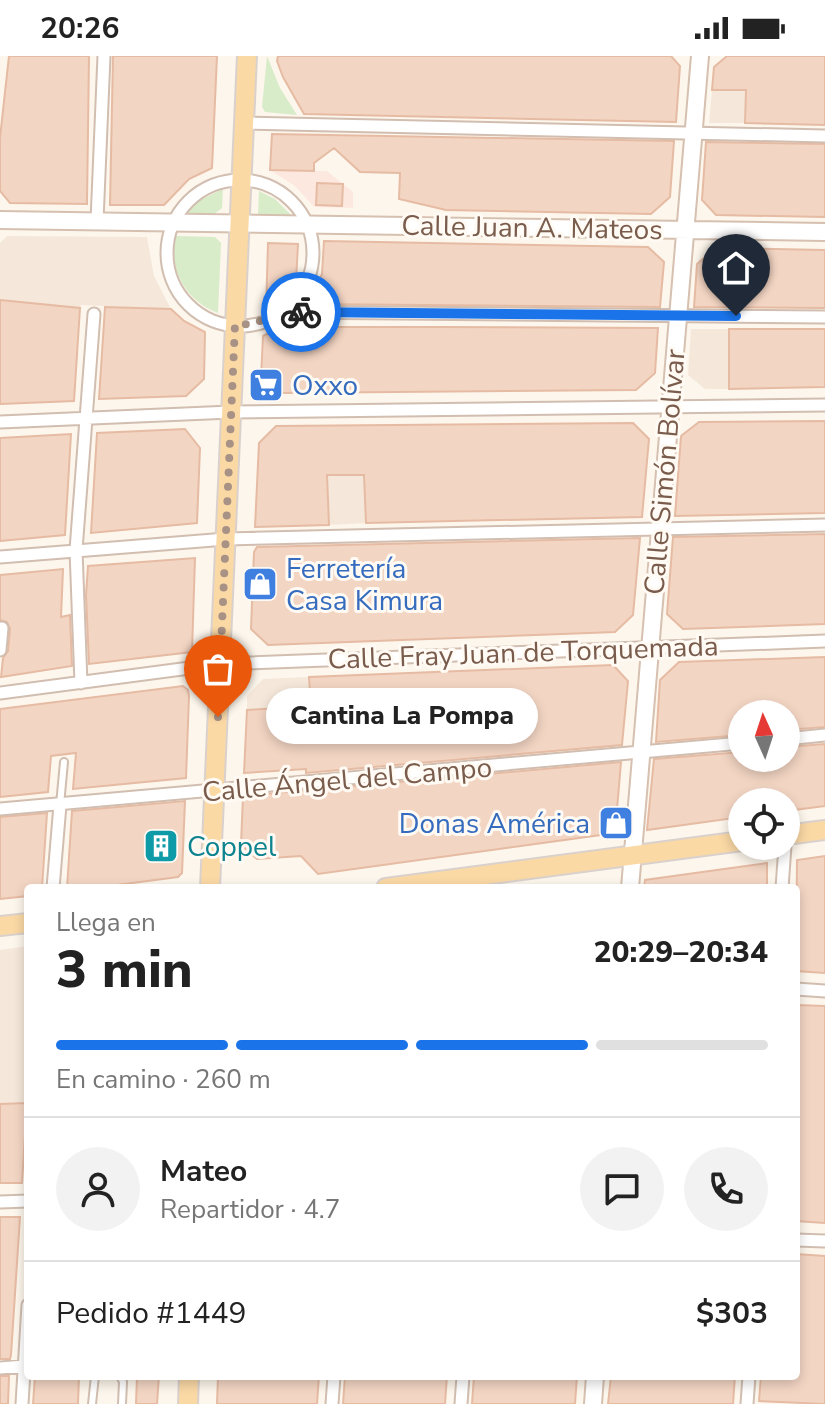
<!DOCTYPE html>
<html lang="es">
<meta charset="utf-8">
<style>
:root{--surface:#fff;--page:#f2f2f2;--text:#222;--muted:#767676;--line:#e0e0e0;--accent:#1a73e8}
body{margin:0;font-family:"Nunito Sans",sans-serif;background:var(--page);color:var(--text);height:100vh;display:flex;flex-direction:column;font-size:30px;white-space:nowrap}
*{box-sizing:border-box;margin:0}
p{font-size:26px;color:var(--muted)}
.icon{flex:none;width:44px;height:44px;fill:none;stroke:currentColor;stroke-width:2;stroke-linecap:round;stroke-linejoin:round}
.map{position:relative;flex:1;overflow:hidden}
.side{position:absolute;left:24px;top:828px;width:776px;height:496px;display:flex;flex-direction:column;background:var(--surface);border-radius:8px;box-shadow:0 4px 12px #0003}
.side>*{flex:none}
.needle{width:52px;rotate:357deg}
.tools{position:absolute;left:728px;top:644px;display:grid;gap:16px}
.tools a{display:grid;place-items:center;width:72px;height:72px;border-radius:50%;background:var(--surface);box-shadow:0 4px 12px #0003;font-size:40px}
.pin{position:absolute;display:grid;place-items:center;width:68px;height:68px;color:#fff;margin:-82px -34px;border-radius:50% 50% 50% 0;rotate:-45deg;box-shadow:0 0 8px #0007}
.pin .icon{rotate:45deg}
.courier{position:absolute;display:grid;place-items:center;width:80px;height:80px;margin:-40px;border:6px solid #1a73e8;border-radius:50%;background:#fff;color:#222;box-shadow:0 2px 10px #0007}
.bubble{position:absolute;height:56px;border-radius:28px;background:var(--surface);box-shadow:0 4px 12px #0003;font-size:26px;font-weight:800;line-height:56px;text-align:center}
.headline em{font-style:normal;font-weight:800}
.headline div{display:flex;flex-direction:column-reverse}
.headline{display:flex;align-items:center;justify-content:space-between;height:136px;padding:0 32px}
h1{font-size:52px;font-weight:800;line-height:60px}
.bar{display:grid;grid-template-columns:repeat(4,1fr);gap:12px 8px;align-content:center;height:96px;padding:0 32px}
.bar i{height:10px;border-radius:6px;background:var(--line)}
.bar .on{background:var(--accent)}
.bar p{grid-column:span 4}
.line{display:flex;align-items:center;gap:20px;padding:0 32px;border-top:2px solid var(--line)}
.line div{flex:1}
.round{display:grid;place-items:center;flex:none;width:84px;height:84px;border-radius:42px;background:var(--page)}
.status{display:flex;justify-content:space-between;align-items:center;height:56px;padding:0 40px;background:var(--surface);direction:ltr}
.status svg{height:22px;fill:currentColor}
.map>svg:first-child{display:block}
.residential{fill:#f5e8da}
.commercial{fill:#fde8e0}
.green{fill:#d8ecc9}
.building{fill:#f3d5c3;stroke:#e6bba3;stroke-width:2}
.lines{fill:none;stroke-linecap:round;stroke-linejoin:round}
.lane-casing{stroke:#d1beb0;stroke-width:10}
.street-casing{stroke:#d1beb0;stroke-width:15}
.secondary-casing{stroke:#d6c0b0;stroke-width:20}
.primary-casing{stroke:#dad1cd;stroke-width:22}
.lane{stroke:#fff;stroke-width:6}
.street{stroke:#fff;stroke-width:11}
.secondary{stroke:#fff;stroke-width:16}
.primary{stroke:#fbd9a5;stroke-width:18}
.done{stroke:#a89285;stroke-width:8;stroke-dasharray:0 14.4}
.route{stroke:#1a73e8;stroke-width:10}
.labels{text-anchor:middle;stroke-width:6;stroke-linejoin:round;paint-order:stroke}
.street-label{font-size:28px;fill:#7a5c4d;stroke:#fffaf3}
.shop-label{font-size:28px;fill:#366cbe;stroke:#fffaf3;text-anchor:start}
.culture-label{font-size:28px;fill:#0d838f;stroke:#fffaf3;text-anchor:start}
</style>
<div class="status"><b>20:26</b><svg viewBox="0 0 49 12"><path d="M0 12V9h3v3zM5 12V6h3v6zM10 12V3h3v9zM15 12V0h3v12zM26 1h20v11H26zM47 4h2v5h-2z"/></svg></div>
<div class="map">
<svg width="825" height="1348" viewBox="0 0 825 1348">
<rect width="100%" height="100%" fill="#fdf6ec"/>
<path class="residential" d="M712 34H746L745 67H709Z
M7 180 147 181 154 220 171 253 81 249 80 252 0 244V187Z
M691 273H729V333H705L688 319Z
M327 419H364L366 467 329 469Z
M309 621 312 666 283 668 282 652 247 654V640L263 623Z
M28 890 27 1047 0 1048V894Z"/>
<path class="commercial" d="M270 114 327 115 353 136V152L314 151 295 130Z"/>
<path class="green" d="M267 0 280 32 297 59 265 56 262 51Z
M223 133 222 152 213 159H185L198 145Z
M259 135 275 143 291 159H258Z
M176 180 215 181 221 187 218 257C186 245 168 214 176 180Z"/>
<path class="building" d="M9 0H89L87 148 10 147 0 135V82Z
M113 0H217L212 112 189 123 164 149H110Z
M278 0H671L680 10 676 66 304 58 283 21 277 5Z
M727 0H825V69L745 67 746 34H712L714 11Z
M272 78 674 85 670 141 651 158 446 154 399 143 400 117 360 116 334 92 314 107V115L270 114Z
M706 86 825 88V161L716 159 702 144Z
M317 127 343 128 342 150 316 149Z
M324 185 648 191 664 206 660 251 308 248 322 218Z
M268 187 298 188 296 225 286 239 266 254Z
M715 192 825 194V252L694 251 697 208Z
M0 244 80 252 74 345 0 348Z
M105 251 171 253 184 265 205 276 204 323 186 340 99 343Z
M281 271H437L658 272 655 317 636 334 278 337 261 322 263 280Z
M729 273H825V331L729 333Z
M825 365V457L675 460 681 380 699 366Z
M633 367 649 383 642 461 366 467 364 419H327L329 469 255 471 259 387 276 370Z
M185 373 200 392 197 467 91 477 97 377Z
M71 378 65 479 0 485V382Z
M825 478V568L683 573 667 558 673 481Z
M640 482 633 559 615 576 268 589 251 573 254 496 257 491Z
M195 502 192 596 89 608 86 539 88 510Z
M63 513 61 561 70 559 72 610 1 621 3 602 8 595 10 573 7 566 0 564V519Z
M825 601V671L786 674V658H742V679L656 686 660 624 679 606Z
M613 609 628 625 622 689 306 717V713L244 717 247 654 282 652 283 668 312 666 309 621Z
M183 630 188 634 189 640 186 722 73 733 76 697 51 700 48 736 0 741V653Z
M825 688V750L786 755V746H742V761L647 774 654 703 742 696V702H786V691Z
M621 706 615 777 318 818 301 800 257 803 241 789 243 740Z
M185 745 182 817 178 821 94 832H67L72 755Z
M47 757 42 832H28V840L0 843V761Z
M825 800V917L796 915 797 804Z
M767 807V832H644L645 824Z
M796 949 825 950V1167L796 1165Z
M27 1047 22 1127H0V1048Z
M0 1161H20L11 1299 10 1303H0Z
M796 1198 825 1200V1348L759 1345 761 1320H796Z
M0 1320H9L8 1348H0Z
M35 1320H79L78 1348H33Z
M137 1320H159L157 1348H136Z
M218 1320H319L317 1348H217Z
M345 1320H447L445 1348H343Z
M474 1320H577L575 1348H472Z
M611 1320H735L733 1348H608Z"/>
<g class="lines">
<g class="lane-casing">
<path id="lane" d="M60 749 64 706
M120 1320 123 1326 122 1348
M92 1348 95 1320"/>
</g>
<g class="street-casing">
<path id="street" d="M244 67 825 80
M167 197a73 73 0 1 1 146 0a73 73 0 1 1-146 0Z
M97 165 104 0
M283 256 825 261
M0 366 231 356 825 349
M0 501 226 483 825 469
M0 594 2 572
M81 627 76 494 94 258
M0 637 220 608 825 585
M786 683 825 679
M0 753 742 687
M53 832 60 749
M782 832 785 790
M796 933 825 935
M0 1146 28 1145
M796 1184 825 1185
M0 1312 24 1310
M22 1348 28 1249
M332 1348 334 1320
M461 1348 463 1320
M747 1348 749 1320"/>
</g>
<g class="secondary-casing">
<path id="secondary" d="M0 164 825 176
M630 832 700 0
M593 1348 595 1320"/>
</g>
<g class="primary-casing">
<path id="primary" d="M786 779 825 774
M210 832 247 0
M386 832 742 785
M0 870 28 867
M188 1348 189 1320"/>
</g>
<use href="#lane" class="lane"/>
<use href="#street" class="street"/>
<use href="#secondary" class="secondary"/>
<use href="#primary" class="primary"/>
</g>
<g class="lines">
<path class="done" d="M218 661 235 269C259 269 278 256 301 256"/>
<path class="route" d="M301 256 736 260"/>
</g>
<defs>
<g id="supermarket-square" transform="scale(1.8)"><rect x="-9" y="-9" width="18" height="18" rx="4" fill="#3f7fe0" stroke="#fffaf3"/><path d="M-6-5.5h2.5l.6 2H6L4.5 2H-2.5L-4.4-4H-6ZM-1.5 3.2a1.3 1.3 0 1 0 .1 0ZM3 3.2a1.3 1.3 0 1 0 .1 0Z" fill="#fff"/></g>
<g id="shop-square" transform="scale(1.8)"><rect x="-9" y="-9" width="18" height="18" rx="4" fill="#3f7fe0" stroke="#fffaf3"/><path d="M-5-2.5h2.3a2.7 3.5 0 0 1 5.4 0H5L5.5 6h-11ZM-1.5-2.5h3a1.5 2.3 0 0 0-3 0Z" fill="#fff"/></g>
<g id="building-square" transform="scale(1.8)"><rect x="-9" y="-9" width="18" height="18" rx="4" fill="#0f9aa8" stroke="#fffaf3"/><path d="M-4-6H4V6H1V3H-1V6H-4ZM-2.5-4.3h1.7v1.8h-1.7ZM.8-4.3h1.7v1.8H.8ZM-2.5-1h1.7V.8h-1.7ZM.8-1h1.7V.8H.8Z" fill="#fff"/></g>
</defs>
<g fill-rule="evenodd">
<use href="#supermarket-square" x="266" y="329"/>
<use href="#shop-square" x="260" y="528"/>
<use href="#shop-square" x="616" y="767"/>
<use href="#building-square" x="161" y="790"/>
</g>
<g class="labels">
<g class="street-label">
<text transform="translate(532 171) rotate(1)" y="10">Calle Juan A. Mateos</text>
<text transform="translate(664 416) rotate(-85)" y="10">Calle Simón Bolívar</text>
<text transform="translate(523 596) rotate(-2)" y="10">Calle Fray Juan de Torquemada</text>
<text transform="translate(347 723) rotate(-5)" y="10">Calle Ángel del Campo</text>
</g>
<g class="shop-label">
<text x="292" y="339">Oxxo</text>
<text x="286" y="522">Ferretería<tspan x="286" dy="32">Casa Kimura</tspan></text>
<text x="590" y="777" text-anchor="end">Donas América</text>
</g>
<g class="culture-label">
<text x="187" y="800">Coppel</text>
</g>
</g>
</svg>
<div class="tools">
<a><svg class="needle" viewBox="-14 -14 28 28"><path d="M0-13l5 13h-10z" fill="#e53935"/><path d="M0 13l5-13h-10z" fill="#767676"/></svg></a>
<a><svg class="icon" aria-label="locate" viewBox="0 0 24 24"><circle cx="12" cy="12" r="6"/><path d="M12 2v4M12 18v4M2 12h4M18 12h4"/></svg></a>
</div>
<div class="pin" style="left:218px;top:661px;background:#ea580c"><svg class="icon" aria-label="bag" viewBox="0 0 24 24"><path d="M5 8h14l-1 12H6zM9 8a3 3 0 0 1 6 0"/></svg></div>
<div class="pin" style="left:736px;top:260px;background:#1f2937"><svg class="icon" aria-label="home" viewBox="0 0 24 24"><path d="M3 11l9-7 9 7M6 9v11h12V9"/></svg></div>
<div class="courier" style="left:301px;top:256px"><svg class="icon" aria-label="bike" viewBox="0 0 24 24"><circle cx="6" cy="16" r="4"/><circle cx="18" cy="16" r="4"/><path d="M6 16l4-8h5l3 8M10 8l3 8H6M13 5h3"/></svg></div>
<div class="bubble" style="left:266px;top:632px;width:272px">Cantina La Pompa</div>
<section class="side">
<div class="headline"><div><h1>3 min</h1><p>Llega en</p></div><em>20:29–20:34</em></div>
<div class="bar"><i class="on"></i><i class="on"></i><i class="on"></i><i></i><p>En camino · 260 m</p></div>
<div class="line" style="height:144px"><a class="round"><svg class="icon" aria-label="person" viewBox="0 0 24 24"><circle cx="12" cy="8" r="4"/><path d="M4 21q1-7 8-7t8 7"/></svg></a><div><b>Mateo</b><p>Repartidor · 4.7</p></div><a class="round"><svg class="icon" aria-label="chat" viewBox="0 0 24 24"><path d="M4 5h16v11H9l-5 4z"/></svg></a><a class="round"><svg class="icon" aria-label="phone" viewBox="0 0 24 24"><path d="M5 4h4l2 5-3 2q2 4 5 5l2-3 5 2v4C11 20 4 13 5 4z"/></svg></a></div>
<div class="line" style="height:104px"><div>Pedido #1449</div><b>$303</b></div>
</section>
</div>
